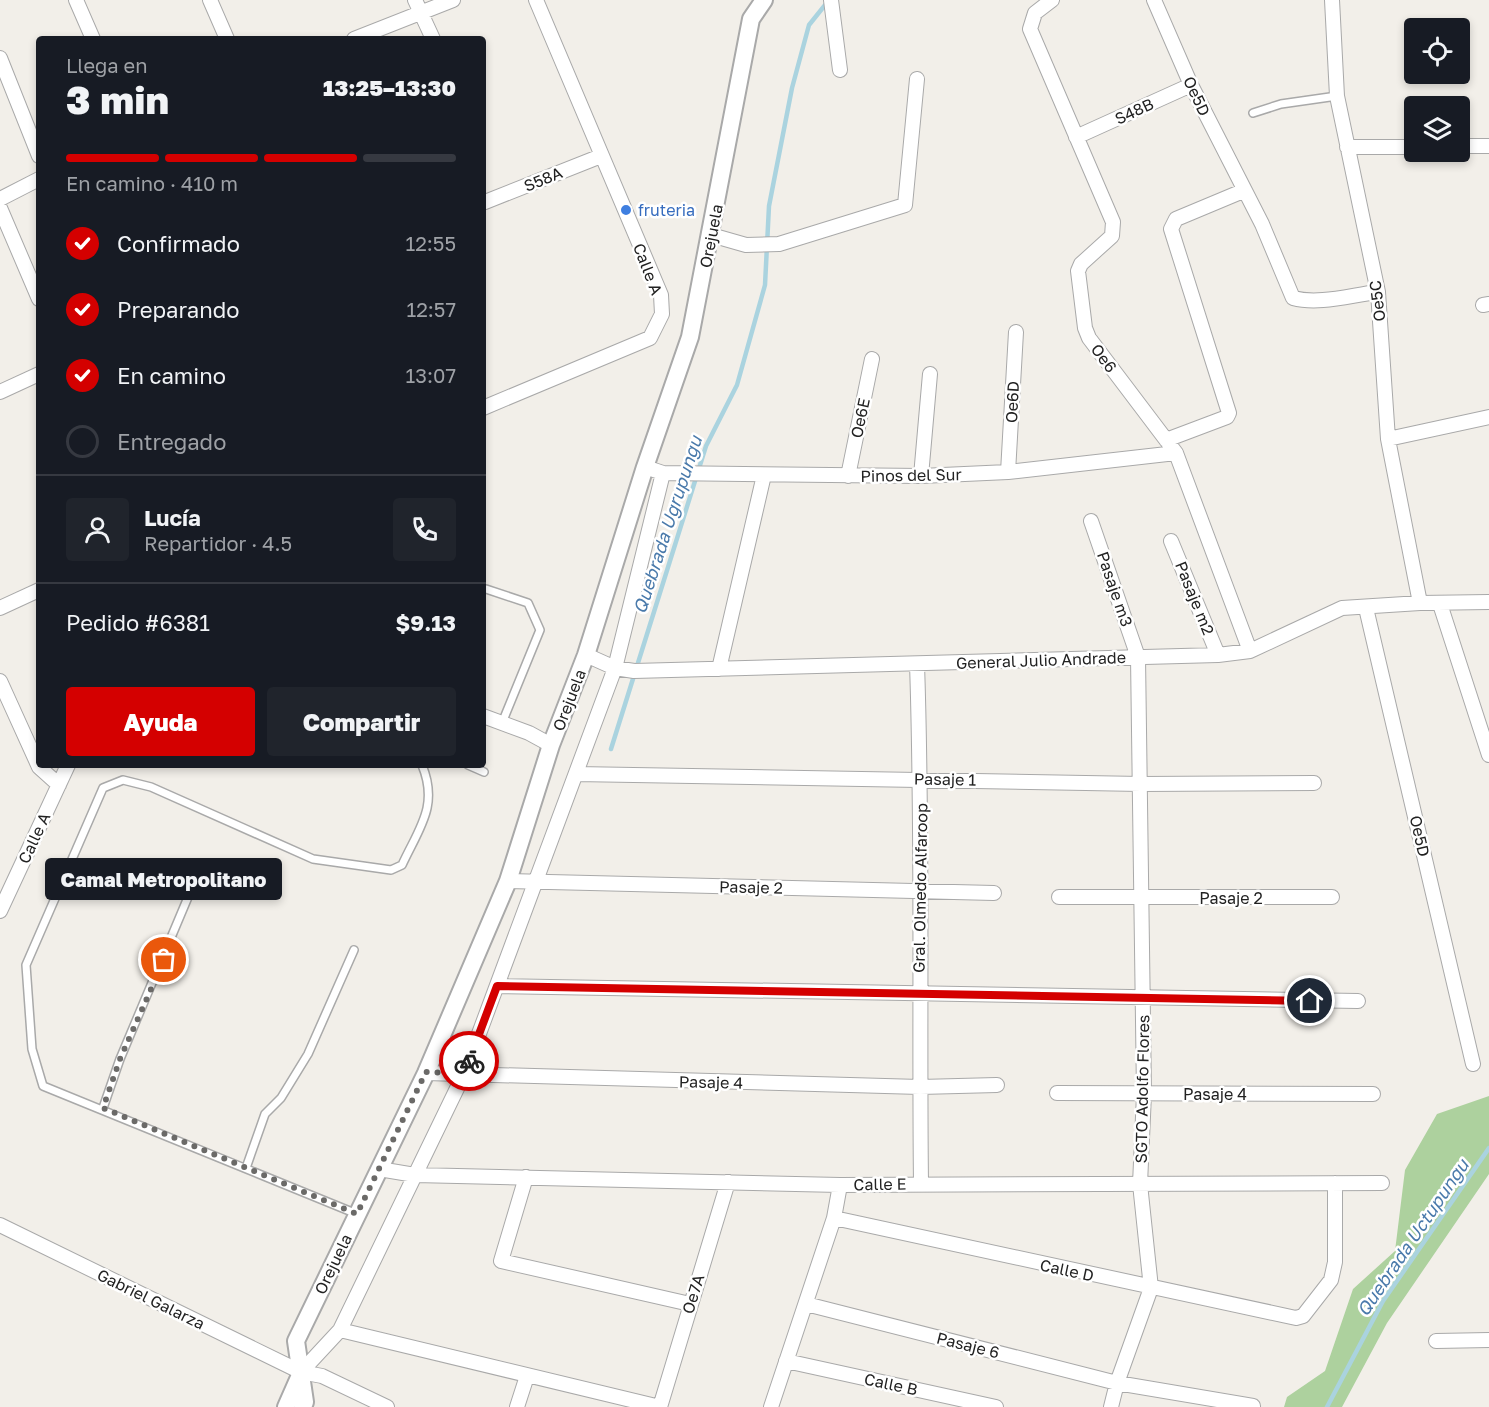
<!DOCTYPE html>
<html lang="es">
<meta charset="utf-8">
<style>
:root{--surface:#171b24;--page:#20242c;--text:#f1f3f6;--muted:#9ea1a6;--line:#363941;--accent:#d40000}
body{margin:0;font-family:"Golos Text",sans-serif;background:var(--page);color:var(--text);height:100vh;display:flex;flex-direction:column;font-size:22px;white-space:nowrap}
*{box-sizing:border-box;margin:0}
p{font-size:20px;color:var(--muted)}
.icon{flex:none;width:33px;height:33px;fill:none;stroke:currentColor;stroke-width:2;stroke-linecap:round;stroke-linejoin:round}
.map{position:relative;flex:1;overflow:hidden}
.side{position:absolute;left:36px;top:36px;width:450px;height:732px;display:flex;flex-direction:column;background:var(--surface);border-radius:6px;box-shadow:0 3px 9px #0003}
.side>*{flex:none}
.buttons{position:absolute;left:1404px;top:18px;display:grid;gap:12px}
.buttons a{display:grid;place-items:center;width:66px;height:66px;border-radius:6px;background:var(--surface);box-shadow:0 3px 9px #0003;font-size:30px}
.pin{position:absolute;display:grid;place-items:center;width:51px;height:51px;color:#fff;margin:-26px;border:3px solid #fff;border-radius:50%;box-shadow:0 2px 6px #0007}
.courier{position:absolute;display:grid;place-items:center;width:60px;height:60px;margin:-30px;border:4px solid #d40000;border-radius:50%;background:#fff;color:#222;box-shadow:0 2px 8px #0007}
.bubble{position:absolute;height:42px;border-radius:6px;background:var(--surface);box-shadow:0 3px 9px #0003;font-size:20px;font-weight:800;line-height:42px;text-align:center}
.summary em{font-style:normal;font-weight:800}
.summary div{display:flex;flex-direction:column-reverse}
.summary{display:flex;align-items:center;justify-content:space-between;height:102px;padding:0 30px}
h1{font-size:39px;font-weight:800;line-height:45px}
.bar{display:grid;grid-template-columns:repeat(4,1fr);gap:9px 6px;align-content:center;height:72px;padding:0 30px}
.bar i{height:8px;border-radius:4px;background:var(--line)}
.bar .current{background:var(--accent)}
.bar p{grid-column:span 4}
.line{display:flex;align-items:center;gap:15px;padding:0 30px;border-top:2px solid var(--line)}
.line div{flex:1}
.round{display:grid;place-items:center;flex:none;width:63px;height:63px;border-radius:6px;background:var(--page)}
ol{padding:0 30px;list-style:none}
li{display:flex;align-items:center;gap:18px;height:66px}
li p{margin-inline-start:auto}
li .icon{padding:6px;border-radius:50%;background:var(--accent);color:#fff;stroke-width:4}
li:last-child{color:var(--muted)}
li i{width:33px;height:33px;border:3px solid var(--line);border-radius:50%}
.primary-button{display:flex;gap:12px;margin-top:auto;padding:12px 30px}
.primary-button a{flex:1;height:69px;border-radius:6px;background:var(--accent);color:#fff;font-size:24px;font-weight:800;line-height:69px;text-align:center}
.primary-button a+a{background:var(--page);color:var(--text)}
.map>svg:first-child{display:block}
.forest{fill:#add19e}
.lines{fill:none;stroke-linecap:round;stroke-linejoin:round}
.stream{stroke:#aad3df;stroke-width:4.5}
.service-casing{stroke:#a9a9a9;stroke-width:10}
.minor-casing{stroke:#a9a9a9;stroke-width:16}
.tertiary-casing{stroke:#a9a9a9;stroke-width:20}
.service{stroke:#fff;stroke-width:7}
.minor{stroke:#fff;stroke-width:14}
.tertiary{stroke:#fff;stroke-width:16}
.done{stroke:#6b6a68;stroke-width:6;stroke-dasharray:0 10.8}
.route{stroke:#d40000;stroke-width:8}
.shop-dot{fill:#3f7fe0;stroke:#fff;stroke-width:2}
.labels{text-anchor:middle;stroke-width:5;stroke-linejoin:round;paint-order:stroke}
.street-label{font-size:16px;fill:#222;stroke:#fff}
.shop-label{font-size:16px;fill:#366cbe;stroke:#fff;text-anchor:start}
.water-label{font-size:18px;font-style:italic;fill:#4a7aab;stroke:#fff}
</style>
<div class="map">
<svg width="1489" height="1407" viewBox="0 0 1489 1407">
<rect width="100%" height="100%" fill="#f2efe9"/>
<path class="forest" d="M1489 1096V1174L1387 1323 1342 1407H1284L1287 1397 1325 1371 1353 1289 1395 1251 1405 1170 1437 1114Z"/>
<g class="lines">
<path class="stream" d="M611 749 706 446 737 385 765 285 769 206 792 88 809 25 829 0
M1327 1407 1383 1301 1489 1148"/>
<g class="service-casing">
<path id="service" d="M1253 113 1281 104 1337 96
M486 589 528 603 540 630 502 723
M468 765 484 772
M103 1108 120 1059 199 871
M246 1168 265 1114 281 1098 308 1054 354 950
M357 1214 43 1086 32 1049 26 965 103 788 123 780 151 787 313 859 391 870 402 865C419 828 439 806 422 765"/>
</g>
<g class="minor-casing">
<path id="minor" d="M76 0 93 39
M210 0 227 39
M415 0 433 39
M831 0 840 70
M1052 0 1035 13 1030 29 1113 222 1112 236 1081 264 1078 271 1085 328 1089 338 1176 453 1250 651
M1154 0 1191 85 1262 224 1293 298C1319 305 1351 295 1378 292
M1332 0 1337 96 1378 292 1388 439 1420 603
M354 39 453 0
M0 58 39 156
M1076 137 1191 85
M1460 146H1489
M1347 147H1414
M0 199 39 179
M485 202 601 156
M0 208 39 299
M711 235 746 245 779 244 905 205 917 79
M1483 305 1489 304
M0 392 39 374
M483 408 650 338 662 314 661 295 536 0
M1388 439 1489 417
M1166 440 1227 417 1229 413 1171 229 1176 219 1243 191
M645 467 663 473 921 476 1008 472 1176 453
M1008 472 1016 332
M848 476 872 359
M921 476 930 374
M1091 521 1138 657 1144 1094 1140 1184 1151 1288 1117 1383 1111 1407
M1171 541 1218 655
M1440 604 1489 755
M0 608 39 590
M1366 608 1473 1064
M586 655 615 668 634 671 1218 655 1250 651 1342 608 1420 603 1489 602
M917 664C923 837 919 1011 921 1184
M719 669 764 475
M0 681 39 767 59 785
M483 716 529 733 551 745
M576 774 1141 784 1314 783
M508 881 994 893
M1059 897H1332
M0 911 68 765
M497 986 1358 1001
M426 1073 920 1087 997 1085
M1057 1093 1373 1094
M379 1169 415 1175 840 1185 1382 1183
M526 1177 501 1261 690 1304
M834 1218 1296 1318 1303 1316 1331 1280 1335 1262V1183
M0 1225 301 1372 322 1376 387 1407
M806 1304 1117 1383 1253 1406
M340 1330 660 1407
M1436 1341 1489 1340
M786 1361 996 1407
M301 1372 340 1330 464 1074 615 668 663 473
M517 1407 527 1376
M660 1407 728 1182
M771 1407 834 1218 840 1185"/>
</g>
<g class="tertiary-casing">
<path id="tertiary" d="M286 1407 301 1373
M303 1407 305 1402 296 1341 426 1073 508 881 551 745 586 655 645 467 690 337 751 19 764 0"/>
</g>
<use href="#service" class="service"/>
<use href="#minor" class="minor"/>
<use href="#tertiary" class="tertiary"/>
</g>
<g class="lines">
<path class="done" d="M164 960 120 1059 103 1108 357 1214 426 1072 464 1074 469 1061"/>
<path class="route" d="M469 1061 497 986 1310 1001"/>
</g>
<circle class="shop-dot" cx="626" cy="210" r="6"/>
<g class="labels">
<g class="street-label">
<text transform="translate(1197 96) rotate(65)" y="6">Oe5D</text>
<text transform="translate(1134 111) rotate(-25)" y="6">S48B</text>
<text transform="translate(543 179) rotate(-22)" y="6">S58A</text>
<text transform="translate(711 236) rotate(-79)" y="6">Orejuela</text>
<text transform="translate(648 269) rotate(69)" y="6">Calle A</text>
<text transform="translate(1377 301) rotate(-97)" y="6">Oe5C</text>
<text transform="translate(1104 358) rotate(53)" y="6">Oe6</text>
<text transform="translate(1012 402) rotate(-87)" y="6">Oe6D</text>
<text transform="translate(860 418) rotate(-78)" y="6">Oe6E</text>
<text transform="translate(911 475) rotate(-1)" y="6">Pinos del Sur</text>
<text transform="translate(1115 589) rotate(71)" y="6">Pasaje m3</text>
<text transform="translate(1195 598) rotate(68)" y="6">Pasaje m2</text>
<text transform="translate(1041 660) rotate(-2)" y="6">General Julio Andrade</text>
<text transform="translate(569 700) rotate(-69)" y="6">Orejuela</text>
<text transform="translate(945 779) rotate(1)" y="6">Pasaje 1</text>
<text transform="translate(1420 836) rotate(77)" y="6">Oe5D</text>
<text transform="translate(34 838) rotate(-65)" y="6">Calle A</text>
<text transform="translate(751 887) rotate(1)" y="6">Pasaje 2</text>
<text transform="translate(920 888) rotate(-89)" y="6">Gral. Olmedo Alfaroop</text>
<text x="1231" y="904">Pasaje 2</text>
<text transform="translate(711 1082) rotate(1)" y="6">Pasaje 4</text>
<text transform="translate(1142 1089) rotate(-89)" y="6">SGTO Adolfo Flores</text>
<text x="1215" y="1100">Pasaje 4</text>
<text transform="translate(880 1184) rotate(-1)" y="6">Calle E</text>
<text transform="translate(333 1264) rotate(-64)" y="6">Orejuela</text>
<text transform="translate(1067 1270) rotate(12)" y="6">Calle D</text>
<text transform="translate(693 1294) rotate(-73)" y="6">Oe7A</text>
<text transform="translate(151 1299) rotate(26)" y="6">Gabriel Galarza</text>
<text transform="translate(968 1345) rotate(14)" y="6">Pasaje 6</text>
<text transform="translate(891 1384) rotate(12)" y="6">Calle B</text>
</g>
<g class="shop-label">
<text x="638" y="216">fruteria</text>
</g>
<g class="water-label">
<text transform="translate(668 525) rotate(-72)" y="6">Quebrada Ugrupungu</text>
<text transform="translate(1413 1238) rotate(-56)" y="6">Quebrada Uctupungu</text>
</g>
</g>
</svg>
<div class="buttons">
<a><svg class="icon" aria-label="locate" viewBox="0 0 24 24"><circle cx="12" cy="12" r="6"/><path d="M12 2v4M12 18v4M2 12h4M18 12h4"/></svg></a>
<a><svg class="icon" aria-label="layers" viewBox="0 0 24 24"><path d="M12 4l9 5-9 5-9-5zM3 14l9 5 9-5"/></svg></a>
</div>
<div class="pin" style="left:164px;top:960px;background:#ea580c"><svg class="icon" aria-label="bag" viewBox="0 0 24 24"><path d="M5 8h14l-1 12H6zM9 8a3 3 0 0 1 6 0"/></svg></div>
<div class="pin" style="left:1310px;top:1001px;background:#1f2937"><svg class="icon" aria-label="home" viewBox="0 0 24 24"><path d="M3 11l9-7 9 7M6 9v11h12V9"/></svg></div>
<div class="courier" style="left:469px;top:1061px"><svg class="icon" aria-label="bike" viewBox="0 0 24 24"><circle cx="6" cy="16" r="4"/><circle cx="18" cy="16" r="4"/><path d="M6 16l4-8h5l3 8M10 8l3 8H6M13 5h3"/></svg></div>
<div class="bubble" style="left:45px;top:858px;width:237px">Camal Metropolitano</div>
<section class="side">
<div class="summary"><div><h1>3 min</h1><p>Llega en</p></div><em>13:25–13:30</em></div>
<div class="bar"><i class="current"></i><i class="current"></i><i class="current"></i><i></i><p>En camino · 410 m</p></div>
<ol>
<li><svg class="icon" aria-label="check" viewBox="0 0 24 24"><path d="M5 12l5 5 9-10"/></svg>Confirmado<p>12:55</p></li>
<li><svg class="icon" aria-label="check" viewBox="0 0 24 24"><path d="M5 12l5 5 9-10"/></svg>Preparando<p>12:57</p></li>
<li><svg class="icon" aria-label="check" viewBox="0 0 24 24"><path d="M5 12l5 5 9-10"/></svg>En camino<p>13:07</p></li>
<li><i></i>Entregado</li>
</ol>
<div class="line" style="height:108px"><a class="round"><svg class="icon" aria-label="person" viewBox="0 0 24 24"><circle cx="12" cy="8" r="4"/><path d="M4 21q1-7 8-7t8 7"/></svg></a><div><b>Lucía</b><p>Repartidor · 4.5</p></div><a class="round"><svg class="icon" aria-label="phone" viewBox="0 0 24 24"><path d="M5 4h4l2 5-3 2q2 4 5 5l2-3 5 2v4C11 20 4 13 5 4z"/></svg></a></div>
<div class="line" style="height:78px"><div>Pedido #6381</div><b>$9.13</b></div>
<div class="primary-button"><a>Ayuda</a><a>Compartir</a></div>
</section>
</div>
